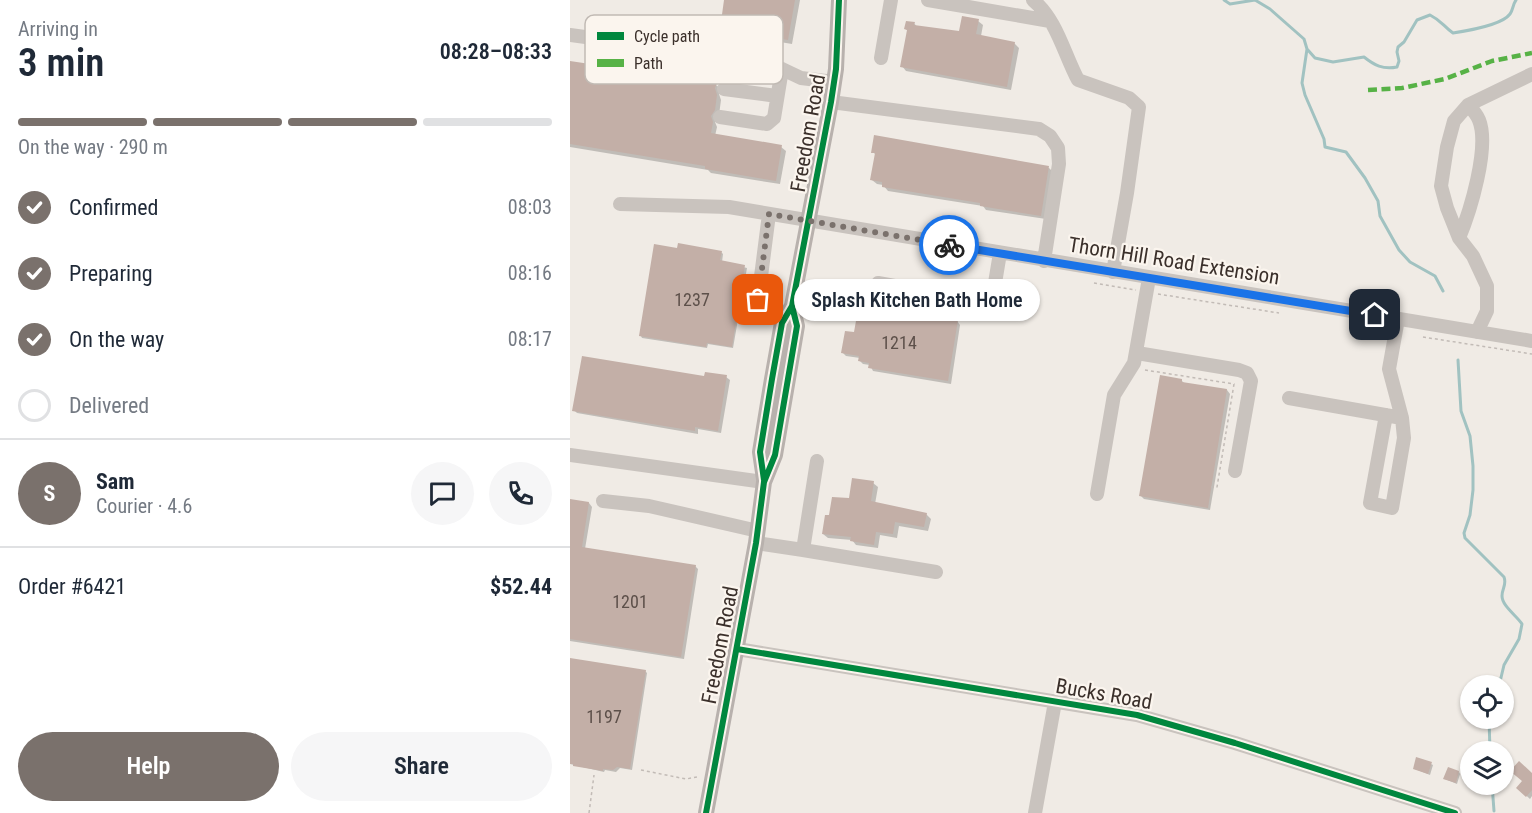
<!DOCTYPE html>
<meta charset="utf-8">
<style>
:root{--surface:#fff;--page:#f6f6f7;--text:#1f2937;--muted:#747a83;--line:#e0e1e3;--accent:#7a716c}
body{margin:0;font-family:"Roboto Condensed",sans-serif;background:var(--page);color:var(--text);height:100vh;display:flex;flex-direction:column;font-size:22px;white-space:nowrap}
*{box-sizing:border-box;margin:0}
p{font-size:20px;color:var(--muted)}
.icon{flex:none;width:33px;height:33px;fill:none;stroke:currentColor;stroke-width:2;stroke-linecap:round;stroke-linejoin:round}
.map{position:relative;flex:1;overflow:hidden}
.sheet{display:flex;flex-direction:column;background:var(--surface);width:570px}
.sheet>*{flex:none}
.buttons{position:absolute;left:890px;top:675px;display:grid;gap:12px}
.buttons a{display:grid;place-items:center;width:54px;height:54px;border-radius:50%;background:var(--surface);box-shadow:0 2px 4px #0004;font-size:30px}
.pin{position:absolute;display:grid;place-items:center;width:51px;height:51px;color:#fff;margin:-26px;border-radius:12px;box-shadow:0 3px 9px #0006}
.courier{position:absolute;display:grid;place-items:center;width:60px;height:60px;margin:-30px;border:4px solid #1a73e8;border-radius:50%;background:#fff;color:#222;box-shadow:0 2px 8px #0007}
.bubble{position:absolute;height:42px;border-radius:21px;background:var(--surface);box-shadow:0 2px 4px #0004;font-size:20px;font-weight:600;line-height:42px;text-align:center}
.overview em{font-style:normal;font-weight:600}
.overview div{display:flex;flex-direction:column-reverse}
.overview{display:flex;align-items:center;justify-content:space-between;height:102px;padding:0 18px}
h1{font-size:39px;font-weight:600;line-height:45px}
.bar{display:grid;grid-template-columns:repeat(4,1fr);gap:9px 6px;align-content:center;height:72px;padding:0 18px}
.bar i{height:8px;border-radius:4px;background:var(--line)}
.bar .selected{background:var(--accent)}
.bar p{grid-column:span 4}
.line{display:flex;align-items:center;gap:15px;padding:0 18px;border-top:2px solid var(--line)}
.line div{flex:1}
.round{display:grid;place-items:center;flex:none;width:63px;height:63px;border-radius:32px;background:var(--page)}
ol{padding:0 18px;list-style:none}
li{display:flex;align-items:center;gap:18px;height:66px}
li p{margin-inline-start:auto}
li .icon{padding:6px;border-radius:50%;background:var(--accent);color:#fff;stroke-width:4}
li:last-child{color:var(--muted)}
li i{width:33px;height:33px;border:3px solid var(--line);border-radius:50%}
.cta{display:flex;gap:12px;margin-top:auto;padding:12px 18px}
.cta a{flex:1;height:69px;border-radius:36px;background:var(--accent);color:#fff;font-size:24px;font-weight:600;line-height:69px;text-align:center}
.cta a+a{background:var(--page);color:var(--text)}
main{display:flex;flex:1;min-height:0}
.map>svg:first-child{display:block}
.shadow{fill:#0003}
.lines{fill:none;stroke-linecap:round;stroke-linejoin:round}
.stream{stroke:#a1c2c1;stroke-width:3}
.building{fill:#c3afa7}
.path{stroke:#c2bbb6;stroke-width:1.5;stroke-dasharray:3 3;stroke-linecap:butt}
.minor{stroke:#c9c3be;stroke-width:14}
.major{stroke:#b8b1ad;stroke-width:16}
.quiet{stroke:#57b246;stroke-width:4.5;stroke-dasharray:9 4.5;stroke-linecap:butt}
.cycleway-casing{stroke:#fbf5ee;stroke-width:10}
.cycleway{stroke:#00873e;stroke-width:6}
.done{stroke:#7a716c;stroke-width:6;stroke-dasharray:0 10.8}
.route{stroke:#1a73e8;stroke-width:8}
.labels{text-anchor:middle;stroke-width:4.5;stroke-linejoin:round;paint-order:stroke}
.number-label{font-size:18px;fill:#5d504a}
.street-label{font-size:21px;fill:#3b302b;stroke:#fbf5ee}
.key{fill:#fbf5ee;stroke:#c1bab4;stroke-width:1.5}
.key-label{font-size:16px;fill:#3b302b}
</style>
<main>
<section class="sheet">
<div class="overview"><div><h1>3 min</h1><p>Arriving in</p></div><em>08:28–08:33</em></div>
<div class="bar"><i class="selected"></i><i class="selected"></i><i class="selected"></i><i></i><p>On the way · 290 m</p></div>
<ol>
<li><svg class="icon" aria-label="check" viewBox="0 0 24 24"><path d="M5 12l5 5 9-10"/></svg>Confirmed<p>08:03</p></li>
<li><svg class="icon" aria-label="check" viewBox="0 0 24 24"><path d="M5 12l5 5 9-10"/></svg>Preparing<p>08:16</p></li>
<li><svg class="icon" aria-label="check" viewBox="0 0 24 24"><path d="M5 12l5 5 9-10"/></svg>On the way<p>08:17</p></li>
<li><i></i>Delivered</li>
</ol>
<div class="line" style="height:108px"><b class="round" style="background:var(--accent);color:#fff">S</b><div><b>Sam</b><p>Courier · 4.6</p></div><a class="round"><svg class="icon" aria-label="chat" viewBox="0 0 24 24"><path d="M4 5h16v11H9l-5 4z"/></svg></a><a class="round"><svg class="icon" aria-label="phone" viewBox="0 0 24 24"><path d="M5 4h4l2 5-3 2q2 4 5 5l2-3 5 2v4C11 20 4 13 5 4z"/></svg></a></div>
<div class="line" style="height:78px"><div>Order #6421</div><b>$52.44</b></div>
<div class="cta"><a>Help</a><a>Share</a></div>
</section>
<div class="map">
<svg width="962" height="813" viewBox="0 0 962 813">
<rect width="100%" height="100%" fill="#f0ebe5"/>
<path class="shadow" d="M156 0H230L222 44 156 33 151 28Z
M408 21 413 25 411 36 444 43 449 48 441 90 336 71 332 66 338 31 336 29 344 23 347 27 391 33Z
M0 62 146 85 151 89 149 94 151 100 149 115 145 122 147 127 145 136 211 147 216 151 210 184 141 173 138 170 0 147Z
M303 152 479 168 483 172 476 219 416 210 413 206 318 191 313 185 307 184 302 180 306 155Z
M151 252 153 254 152 262 177 268 163 348 138 344 137 348 72 338 71 336Z
M314 306 317 309 387 321 390 325 381 384 303 371 300 365 293 364 290 361V358L276 356 273 353 303 307Z
M156 377 160 380 151 433 128 429V434L7 413 4 410 135 378Z
M611 380 615 384 657 390 660 394 640 510 574 499 571 496Z
M303 483 308 487 305 504 356 514 361 519 358 531 329 526 327 538 310 535 308 548 286 545 282 540 258 538 253 534 260 517Z
M0 500 19 503 22 507 15 549 125 566 128 569 114 659 0 641Z
M0 659 75 671 77 673 62 770 50 768 46 772 35 770 34 772 0 764Z
M861 764 863 765 860 775 845 769Z
M889 772 890 774 887 784 875 779Z
M962 775V796L960 799 948 788Z"/>
<g class="lines">
<path class="stream" d="M654 0 660 4 685 0 700 9 734 39 737 49 745 58 763 62 794 57C804 65 813 70 827 67L829 61 827 52 828 47 834 42 847 20 860 15C872 21 873 26 883 33 896 31 932 25 940 14 943 10 943 4 946 0
M737 49 732 83 735 95 754 139 755 147 776 152 795 178 808 201 810 216 829 250 840 262 865 276 873 291
M888 360 891 411 900 436 903 466V490L900 515 894 533 895 538 934 577C937 585 932 588 932 596 932 606 947 616 952 624L949 639 934 665 929 686
M919 718 920 752
M922 784 924 811"/>
</g>
<path class="building" d="M154 0H225L218 40 150 29Z
M392 16 409 19 406 34 445 42 437 87 330 67 337 30 334 29 336 21 345 22 344 25 389 31Z
M0 61 147 83 145 88 147 95 145 110 141 116 143 122 141 133 212 145 206 181 135 169V166L0 144Z
M304 135 479 166 471 216 410 206V203L312 187V182L300 180 305 153H301Z
M108 243 152 251 150 260 175 265 162 347 137 343 136 347 69 336 84 244 107 248Z
M303 302 315 304 314 308 388 320 378 381 298 368 299 363 288 361 289 356 271 353 275 331 284 332 289 304 302 306Z
M12 356 134 376 135 372 157 375 148 431 125 427V431L2 411Z
M590 375 612 379V382L657 389 638 508 569 496Z
M282 478 304 481 301 501 357 513 354 527 325 522 323 534 306 532 304 545 280 541 281 537 252 534 255 515H259L262 497 279 498Z
M0 499 19 502 12 547 126 565 111 657 0 639Z
M0 658 76 670 60 769 47 767 43 770 33 769V771L3 766V764H0Z
M846 757 862 762 858 774 843 769Z
M949 761 962 773V790L956 797 946 788 952 781 940 771Z
M878 767 889 771 886 783 873 779Z"/>
<g class="lines">
<path class="path" d="M524 283 566 290
M588 294 709 313
M853 337 962 354
M575 370 664 384 647 487H641
M71 770 116 779 127 777
M19 813 24 775"/>
<path class="minor" d="M358 0 480 21
M463 0C487 20 494 54 508 80L559 98 569 107 557 193 543 272
M0 35 184 60 212 69 231 78 264 82
M311 58 321 0
M154 89 207 96
M261 102 469 129 480 136 488 148 489 164 474 261
M150 117 197 124 204 118 212 69
M50 204 159 207 962 341
M889 238C900 212 920 147 909 120 907 115 902 109 898 105
M308 283 412 302 422 301 430 253
M188 300 199 214
M907 332 917 311V286L903 256 889 238 877 208 871 186 877 147 884 121 898 105 962 74
M567 353 669 370 677 373 681 381 665 471
M719 398 832 418 819 369 828 319
M816 415 800 503 822 508 834 438 832 418
M0 455 194 482
M247 461 233 550 366 572
M527 494 544 395 564 363 579 278
M33 501 79 506 188 531
M186 543 233 550
M167 649 567 715 665 743 885 813
M465 813 485 702"/>
<path class="major" d="M194 479 190 452 202 379 212 323 222 306 261 102 266 69 269 0
M136 813 186 543 194 482 205 455 227 326 222 306"/>
<path class="quiet" d="M798 90 832 88 875 79 922 61 962 53"/>
<g class="cycleway-casing">
<path id="cycleway" d="M194 480 190 452 202 379 212 323 222 306 261 102 266 69 269 0
M167 649 567 715 665 743 885 813
M136 813 186 543 194 482 205 455 227 326 222 306"/>
</g>
<use href="#cycleway" class="cycleway"/>
</g>
<g class="lines">
<path class="done" d="M188 300 199 214 379 245"/>
<path class="route" d="M379 245 805 315"/>
</g>
<g class="labels">
<g class="number-label">
<text x="122" y="306">1237</text>
<text x="329" y="349">1214</text>
<text x="60" y="608">1201</text>
<text x="34" y="723">1197</text>
</g>
<g class="street-label">
<text transform="translate(238 133) rotate(-80)" y="7">Freedom Road</text>
<text transform="translate(604 261) rotate(9)" y="7">Thorn Hill Road Extension</text>
<text transform="translate(150 645) rotate(-79)" y="7">Freedom Road</text>
<text transform="translate(534 694) rotate(10)" y="7">Bucks Road</text>
</g>
</g>
<rect x="15" y="15" width="198" height="69" rx="9" class="key"/>
<rect x="27" y="32" width="27" height="8" fill="#00873e"/>
<rect x="27" y="59" width="27" height="8" fill="#57b246"/>
<g class="key-label">
<text x="64" y="42">Cycle path</text>
<text x="64" y="69">Path</text>
</g>
</svg>
<div class="buttons">
<a><svg class="icon" aria-label="locate" viewBox="0 0 24 24"><circle cx="12" cy="12" r="6"/><path d="M12 2v4M12 18v4M2 12h4M18 12h4"/></svg></a>
<a><svg class="icon" aria-label="layers" viewBox="0 0 24 24"><path d="M12 4l9 5-9 5-9-5zM3 14l9 5 9-5"/></svg></a>
</div>
<div class="pin" style="left:188px;top:300px;background:#ea580c"><svg class="icon" aria-label="bag" viewBox="0 0 24 24"><path d="M5 8h14l-1 12H6zM9 8a3 3 0 0 1 6 0"/></svg></div>
<div class="pin" style="left:805px;top:315px;background:#1f2937"><svg class="icon" aria-label="home" viewBox="0 0 24 24"><path d="M3 11l9-7 9 7M6 9v11h12V9"/></svg></div>
<div class="courier" style="left:379px;top:245px"><svg class="icon" aria-label="bike" viewBox="0 0 24 24"><circle cx="6" cy="16" r="4"/><circle cx="18" cy="16" r="4"/><path d="M6 16l4-8h5l3 8M10 8l3 8H6M13 5h3"/></svg></div>
<div class="bubble" style="left:224px;top:279px;width:246px">Splash Kitchen Bath Home</div>
</div>
</main>
